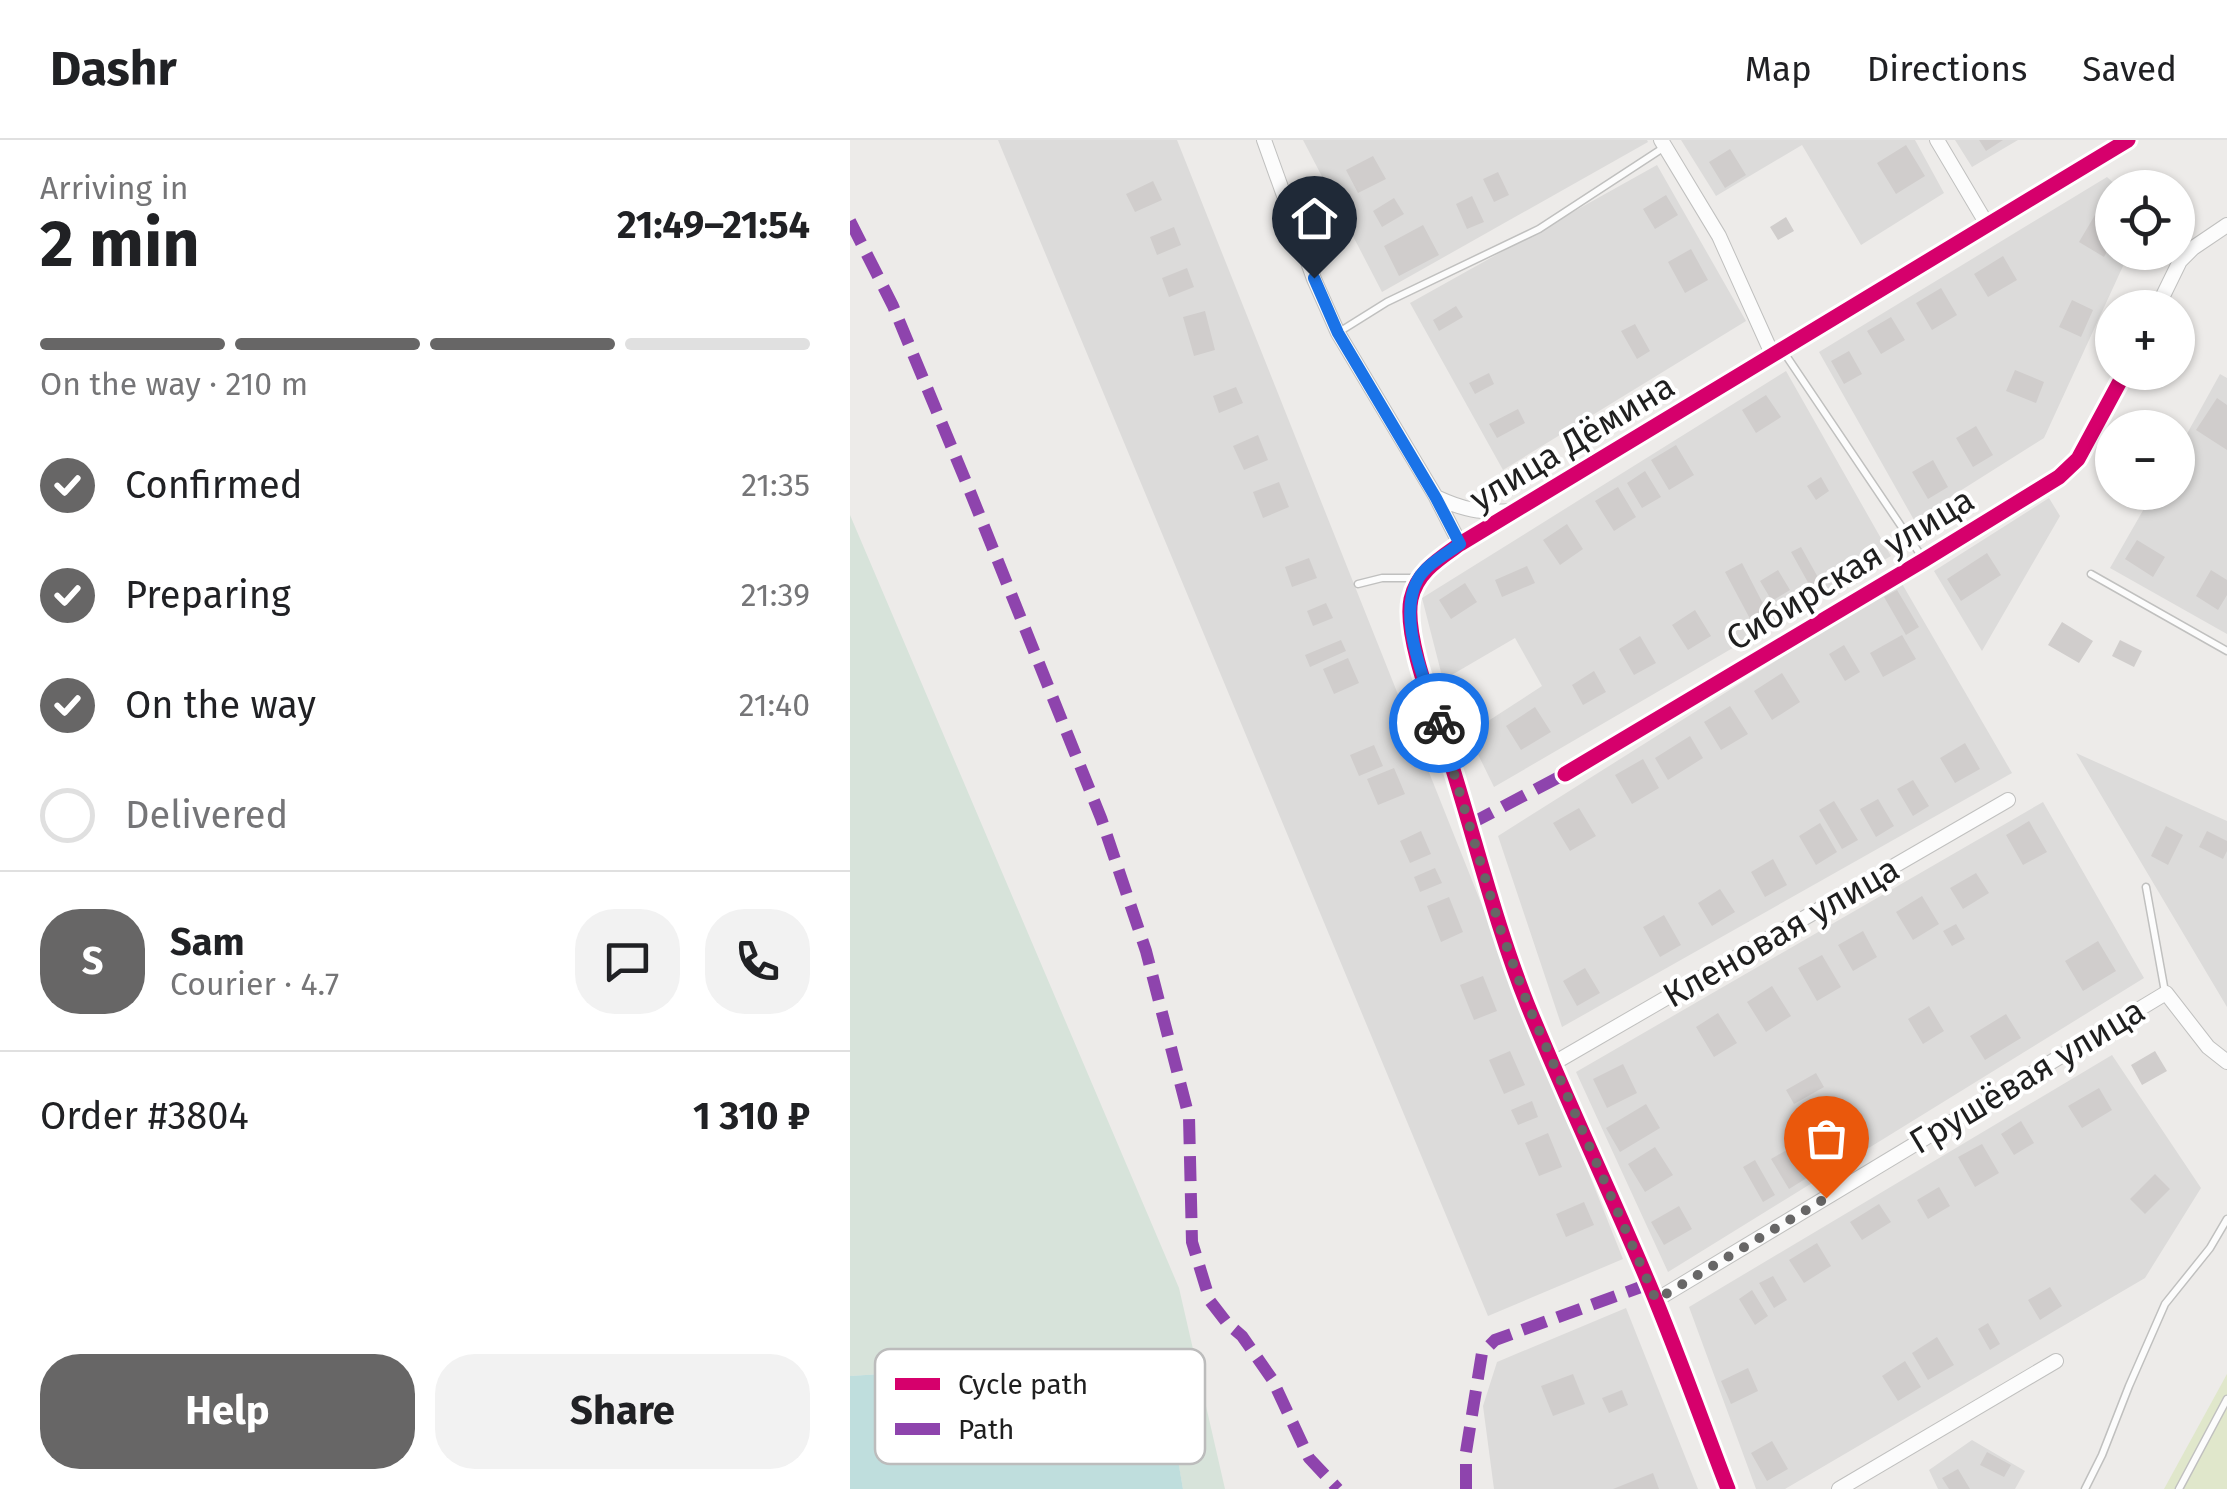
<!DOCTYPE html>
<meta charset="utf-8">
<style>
:root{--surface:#fff;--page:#f2f2f2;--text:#202124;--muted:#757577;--line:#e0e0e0;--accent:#676666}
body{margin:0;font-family:"Fira Sans",sans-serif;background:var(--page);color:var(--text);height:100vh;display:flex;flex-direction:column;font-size:38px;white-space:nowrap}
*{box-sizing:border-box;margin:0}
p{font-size:32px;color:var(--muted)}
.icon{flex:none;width:55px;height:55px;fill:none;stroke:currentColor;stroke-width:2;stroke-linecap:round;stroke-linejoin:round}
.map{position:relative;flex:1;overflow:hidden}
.sheet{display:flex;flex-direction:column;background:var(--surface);width:850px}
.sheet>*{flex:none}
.tools{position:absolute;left:1245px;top:30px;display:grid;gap:20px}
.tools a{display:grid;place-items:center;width:100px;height:100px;border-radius:50%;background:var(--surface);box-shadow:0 2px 8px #0004;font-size:50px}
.pin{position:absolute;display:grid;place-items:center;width:85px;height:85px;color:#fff;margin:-102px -42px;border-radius:50% 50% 50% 0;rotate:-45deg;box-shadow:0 0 10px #0007}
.pin .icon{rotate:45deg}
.courier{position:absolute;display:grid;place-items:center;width:100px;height:100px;margin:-50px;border:8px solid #1a73e8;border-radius:50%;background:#fff;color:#222;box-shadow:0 2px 12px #0007}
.overview em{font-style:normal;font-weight:700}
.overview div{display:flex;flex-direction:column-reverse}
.overview{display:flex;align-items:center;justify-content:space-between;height:170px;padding:0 40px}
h1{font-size:65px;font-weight:700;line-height:75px}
.bar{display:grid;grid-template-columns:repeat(4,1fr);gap:15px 10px;align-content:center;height:120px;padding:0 40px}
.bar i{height:12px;border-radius:8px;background:var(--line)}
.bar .on{background:var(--accent)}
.bar p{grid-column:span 4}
.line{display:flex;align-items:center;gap:25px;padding:0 40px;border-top:2px solid var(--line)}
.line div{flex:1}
.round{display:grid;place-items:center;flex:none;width:105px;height:105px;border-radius:40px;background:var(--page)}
ol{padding:0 40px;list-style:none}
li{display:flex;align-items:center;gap:30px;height:110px}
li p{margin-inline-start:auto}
li .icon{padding:10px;border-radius:50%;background:var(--accent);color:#fff;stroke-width:4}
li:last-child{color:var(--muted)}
li i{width:55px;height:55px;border:5px solid var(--line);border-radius:50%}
.primary-button{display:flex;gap:20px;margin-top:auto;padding:20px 40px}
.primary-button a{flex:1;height:115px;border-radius:40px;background:var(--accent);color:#fff;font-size:40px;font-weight:700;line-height:115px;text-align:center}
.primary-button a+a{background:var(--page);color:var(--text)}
header{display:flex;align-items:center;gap:60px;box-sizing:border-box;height:140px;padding:0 50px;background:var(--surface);border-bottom:2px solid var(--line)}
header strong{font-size:48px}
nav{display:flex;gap:55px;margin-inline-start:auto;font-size:35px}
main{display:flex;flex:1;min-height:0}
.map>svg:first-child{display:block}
.residential{fill:#dcdbda}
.grass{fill:#e0e7cb}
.wetland{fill:#d7e3da}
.water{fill:#bfdedd}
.building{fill:#d0cdcc}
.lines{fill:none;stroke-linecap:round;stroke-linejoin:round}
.service-casing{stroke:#c0c0bf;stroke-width:9}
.minor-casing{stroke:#c0c0bf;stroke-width:16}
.service{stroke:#fcfcfc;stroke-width:6}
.minor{stroke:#fcfcfc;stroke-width:14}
.quiet{stroke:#8e44ad;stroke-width:12;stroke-dasharray:25 12;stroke-linecap:butt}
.cycleway-casing{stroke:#fff;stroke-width:21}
.cycleway{stroke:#d6006c;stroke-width:15}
.done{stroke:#676666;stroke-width:10;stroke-dasharray:0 18}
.route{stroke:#1a73e8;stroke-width:12}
.labels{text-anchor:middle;stroke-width:8;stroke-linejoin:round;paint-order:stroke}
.street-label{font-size:35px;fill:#1f1f1f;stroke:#fff}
.key{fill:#fff;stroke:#bcbcbc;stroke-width:2.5}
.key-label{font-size:28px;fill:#1f1f1f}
</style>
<header>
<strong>Dashr</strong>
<nav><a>Map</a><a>Directions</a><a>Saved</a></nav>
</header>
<main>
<section class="sheet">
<div class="overview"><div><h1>2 min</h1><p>Arriving in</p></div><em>21:49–21:54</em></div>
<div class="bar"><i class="on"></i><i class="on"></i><i class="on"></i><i></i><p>On the way · 210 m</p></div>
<ol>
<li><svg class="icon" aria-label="check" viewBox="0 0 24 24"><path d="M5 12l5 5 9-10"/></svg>Confirmed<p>21:35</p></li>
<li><svg class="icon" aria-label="check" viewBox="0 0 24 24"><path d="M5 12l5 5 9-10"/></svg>Preparing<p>21:39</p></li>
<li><svg class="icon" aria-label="check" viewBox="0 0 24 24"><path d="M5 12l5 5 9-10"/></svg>On the way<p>21:40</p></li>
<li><i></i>Delivered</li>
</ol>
<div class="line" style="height:180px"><b class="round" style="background:var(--accent);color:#fff">S</b><div><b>Sam</b><p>Courier · 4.7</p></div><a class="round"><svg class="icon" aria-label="chat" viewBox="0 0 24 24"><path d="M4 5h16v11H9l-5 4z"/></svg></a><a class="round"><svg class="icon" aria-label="phone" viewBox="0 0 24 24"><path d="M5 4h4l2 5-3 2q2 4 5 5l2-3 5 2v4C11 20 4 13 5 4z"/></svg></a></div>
<div class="line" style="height:130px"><div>Order #3804</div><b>1 310 ₽</b></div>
<div class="primary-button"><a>Help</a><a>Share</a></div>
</section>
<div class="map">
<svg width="1377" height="1349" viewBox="0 0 1377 1349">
<rect width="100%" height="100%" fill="#edebe9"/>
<path class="residential" d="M148 0H327L773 1119 638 1176Z
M453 0H797L798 2 532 152Z
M831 0H1065L1094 53 1011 105 952 5 866 56Z
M1105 0H1168L1122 27Z
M807 25 896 181 653 330 560 163Z
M1257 37 1268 47 1262 48V112L1279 113 1194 298 1064 380 969 212Z
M936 231 1041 416 644 647 618 594 692 546 665 498 593 540 572 458Z
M1370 234 1377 238V494L1260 428 1303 353 1328 352V310Z
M1199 358 1210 376 1132 511 1084 431Z
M1051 442 1162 633 712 887 648 696Z
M1226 613 1377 681V867Z
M1193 662 1294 838 818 1132 726 932Z
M1262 915 1351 1048 1295 1138 935 1349H906L839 1167Z
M776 1168 848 1349H644L633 1266 647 1222Z
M1122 1300 1175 1331 1165 1349H1088L1079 1330Z"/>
<path class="grass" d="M1377 1234V1349H1314Z"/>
<path class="wetland" d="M0 375 329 1148 375 1349H333L309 1216 0 1236Z"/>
<path class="water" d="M310 1216 333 1349H0V1236Z"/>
<path class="building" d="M1129 0H1153L1136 11Z
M1056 5 1075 36 1046 54 1027 23Z
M880 9 896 35 875 48 859 22Z
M523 16 536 39 508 53 496 30Z
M648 32 659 55 644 62 633 39Z
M303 41 312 60 285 72 276 54Z
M816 55 828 75 805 89 793 69Z
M622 56 634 82 617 89 606 64Z
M544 58 554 74 532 87 523 71Z
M1245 75 1262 85V102L1254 117 1229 102Z
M936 77 944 91 928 100 920 87Z
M573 85 589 115 549 136 534 106Z
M324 87 331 105 307 115 300 97Z
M841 109 858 140 835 153 818 122Z
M1153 116 1167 140 1138 157 1124 134Z
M337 128 344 147 319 157 312 138Z
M1091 148 1107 175 1082 190 1066 163Z
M1222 160 1243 170 1231 197 1209 187Z
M606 166 613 177 589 191 583 180Z
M355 171 365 210 344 216 333 177Z
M1041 177 1055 200 1031 214 1017 191Z
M785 184 800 211 787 219 771 191Z
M999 211 1012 234 994 244 981 221Z
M1165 230 1194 242 1186 263 1156 251Z
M639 233 644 244 625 254 619 243Z
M386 247 393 263 369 273 363 256Z
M916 255 931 277 906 293 892 270Z
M1367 258 1377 265V310L1346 290Z
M668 269 675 283 647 298 639 284Z
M1126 286 1143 315 1123 327 1106 298Z
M408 295 418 320 394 330 383 306Z
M826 305 844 335 819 350 801 320Z
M1083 320 1098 347 1078 359 1062 332Z
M795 331 811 357 792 368 777 343Z
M971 337 979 351 966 360 957 346Z
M429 342 439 367 413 378 403 352Z
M768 347 786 377 764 391 745 361Z
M717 384 733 409 710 425 693 400Z
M1287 400 1315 417 1303 437 1275 419Z
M951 407 970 441 960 446 941 412Z
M1137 413 1151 435 1111 461 1097 439Z
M459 418 467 438 442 447 435 427Z
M892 423 922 481 906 490 875 432Z
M677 426 685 443 652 457 645 440Z
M928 430 940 450 922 461 910 441Z
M1361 430 1377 440V455L1368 470 1346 456Z
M615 443 627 462 601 479 589 460Z
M1047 450 1069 487 1056 495 1034 457Z
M476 463 483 478 463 486 457 471Z
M845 470 861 496 838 510 822 485Z
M1212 482 1243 501 1229 523 1198 505Z
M1052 495 1066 519 1033 537 1020 513Z
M790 496 806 523 784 535 769 509Z
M491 500 496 511 460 527 455 515Z
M1270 500 1292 511 1284 527 1262 516Z
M994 505 1010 532 995 541 979 514Z
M498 518 509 543 484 554 473 529Z
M744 531 756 552 733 565 722 545Z
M932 533 950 562 922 580 904 551Z
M880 566 898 594 871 610 854 582Z
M685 567 701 592 671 610 656 586Z
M840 596 853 618 818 640 805 618Z
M1115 603 1130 629 1105 643 1090 618Z
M524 605 533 626 509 636 500 615Z
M793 619 809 648 782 664 765 635Z
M544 628 555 654 528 665 517 639Z
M1063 640 1079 666 1063 676 1047 649Z
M1028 659 1044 686 1026 697 1010 669Z
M984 661 1008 700 992 709 969 670Z
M729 668 746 696 720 711 703 683Z
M1179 681 1197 712 1173 725 1156 695Z
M970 683 987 712 966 725 949 696Z
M1316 686 1333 695 1318 725 1301 716Z
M571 691 581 714 560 723 550 701Z
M1357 691 1377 701V711L1373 719 1349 707Z
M923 719 937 745 915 757 901 732Z
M585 728 592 743 570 752 564 737Z
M1126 733 1139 753 1113 769 1100 748Z
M870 749 885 772 862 786 848 763Z
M1072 756 1089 784 1063 800 1046 772Z
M599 757 613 792 591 802 577 766Z
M814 775 831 805 810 817 793 787Z
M1106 784 1115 799 1102 806 1093 791Z
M1013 791 1027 817 1003 831 988 805Z
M1248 801 1266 831 1233 851 1215 821Z
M972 815 991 847 967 861 948 828Z
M735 828 750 853 727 866 713 841Z
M633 836 647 871 624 880 610 845Z
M922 846 941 876 916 892 897 862Z
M1079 866 1094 891 1073 904 1058 879Z
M868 873 887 903 864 917 846 887Z
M1156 874 1171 898 1135 920 1120 896Z
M660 911 675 945 654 954 639 920Z
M1305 911 1317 931 1292 945 1281 925Z
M773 924 787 953 757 968 743 939Z
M966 933 974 947 944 964 936 950Z
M1249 948 1262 970 1232 988 1218 966Z
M682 961 688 977 668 985 661 970Z
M796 964 810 988 770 1012 756 988Z
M984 968 1002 998 974 1015 956 985Z
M1171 981 1184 1003 1164 1015 1151 994Z
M698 993 712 1027 689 1036 675 1003Z
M1132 1004 1149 1033 1125 1047 1108 1017Z
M805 1007 823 1035 795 1052 778 1024Z
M942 1007 960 1036 939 1049 921 1019Z
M905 1020 925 1055 913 1062 893 1027Z
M1305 1034 1320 1049 1295 1074 1280 1059Z
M1089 1047 1100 1066 1078 1079 1067 1060Z
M734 1062 744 1085 716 1097 706 1074Z
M1029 1064 1041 1082 1012 1100 1000 1082Z
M829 1066 842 1089 814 1105 801 1082Z
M967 1103 981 1126 954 1143 939 1120Z
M923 1136 937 1160 924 1168 909 1143Z
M1200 1147 1212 1166 1190 1180 1178 1160Z
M902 1150 918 1176 905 1185 889 1159Z
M1138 1183 1150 1204 1140 1210 1128 1189Z
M1087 1197 1104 1225 1078 1240 1062 1213Z
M1055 1221 1071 1247 1048 1261 1032 1236Z
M898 1228 908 1251 881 1264 871 1241Z
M723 1234 735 1264 703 1276 691 1246Z
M772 1250 778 1265 759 1273 752 1258Z
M922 1301 938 1329 917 1341 901 1313Z
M1137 1312 1161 1325 1154 1337 1130 1325Z
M1108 1329 1120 1349H1099L1092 1338Z
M803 1333 809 1349H763Z"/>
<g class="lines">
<g class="service-casing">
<path id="service" d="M489 192 537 162 689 89 813 8
M933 211 1074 420
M1241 434 1377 511
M508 444 532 438H568
M1296 747 1315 852
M1235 1349 1252 1315 1279 1246 1315 1164 1360 1108 1377 1079
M1329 1349 1377 1259"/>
</g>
<g class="minor-casing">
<path id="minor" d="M414 0 464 139 488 193 586 357 610 404
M811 0 869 96 923 216
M1087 0 1138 86
M1307 168 1330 121 1343 108 1377 85
M586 357C614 370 630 373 660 371
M715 634 1074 420 1209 337 1228 319 1275 232
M704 923 1158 660
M806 1160 1316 853 1358 907 1377 922
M878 1349C852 1281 827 1211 799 1144 760 1051 716 959 678 866 646 786 626 702 600 620 588 581 553 498 561 459 567 432 589 419 610 404L1278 0
M989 1349 1206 1221"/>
</g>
<use href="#service" class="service"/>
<use href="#minor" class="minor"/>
<path class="quiet" d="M0 81 43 166 119 349 251 678 296 811 339 977 342 1102 360 1161 377 1183 392 1196 422 1239 459 1318 488 1349
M620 684 715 634
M616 1349V1312L632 1213 645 1200 799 1144"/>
<g class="cycleway-casing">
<path id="cycleway" d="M715 634 1074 420 1209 337 1228 319 1275 232
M878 1349C852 1281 827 1211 799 1144 760 1051 716 959 678 866 646 786 626 702 600 620 588 581 553 498 561 459 567 432 589 419 610 404L1278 0"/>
</g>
<use href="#cycleway" class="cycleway"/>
</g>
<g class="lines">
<path class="done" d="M589 583 650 788 678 865 806 1160 976 1058"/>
<path class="route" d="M464 138 488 193 586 358 610 404C596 414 577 424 568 439 546 478 576 544 589 583"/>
</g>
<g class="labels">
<g class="street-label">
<text transform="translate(722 302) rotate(-31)" y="12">улица Дёмина</text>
<text transform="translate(1000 429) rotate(-31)" y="12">Сибирская улица</text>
<text transform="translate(931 792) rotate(-30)" y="12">Кленовая улица</text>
<text transform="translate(1177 936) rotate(-31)" y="12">Грушёвая улица</text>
</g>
</g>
<rect x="25" y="1209" width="330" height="115" rx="15" class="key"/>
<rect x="45" y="1238" width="45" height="12" fill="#d6006c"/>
<rect x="45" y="1283" width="45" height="12" fill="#8e44ad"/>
<g class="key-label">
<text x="108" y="1254">Cycle path</text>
<text x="108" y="1299">Path</text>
</g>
</svg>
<div class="tools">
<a><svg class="icon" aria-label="locate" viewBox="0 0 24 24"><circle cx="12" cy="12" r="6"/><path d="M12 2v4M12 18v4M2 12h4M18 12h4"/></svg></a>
<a>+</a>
<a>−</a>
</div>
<div class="pin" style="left:976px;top:1058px;background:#ea580c"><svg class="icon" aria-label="bag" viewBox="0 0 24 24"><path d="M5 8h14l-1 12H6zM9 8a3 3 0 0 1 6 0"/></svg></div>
<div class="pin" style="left:464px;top:138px;background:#1f2937"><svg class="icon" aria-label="home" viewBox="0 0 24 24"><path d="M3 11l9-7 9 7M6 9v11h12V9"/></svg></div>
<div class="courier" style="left:589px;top:583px"><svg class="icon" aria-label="bike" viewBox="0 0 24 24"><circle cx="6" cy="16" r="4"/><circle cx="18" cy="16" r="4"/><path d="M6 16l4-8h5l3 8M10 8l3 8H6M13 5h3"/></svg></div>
</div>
</main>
